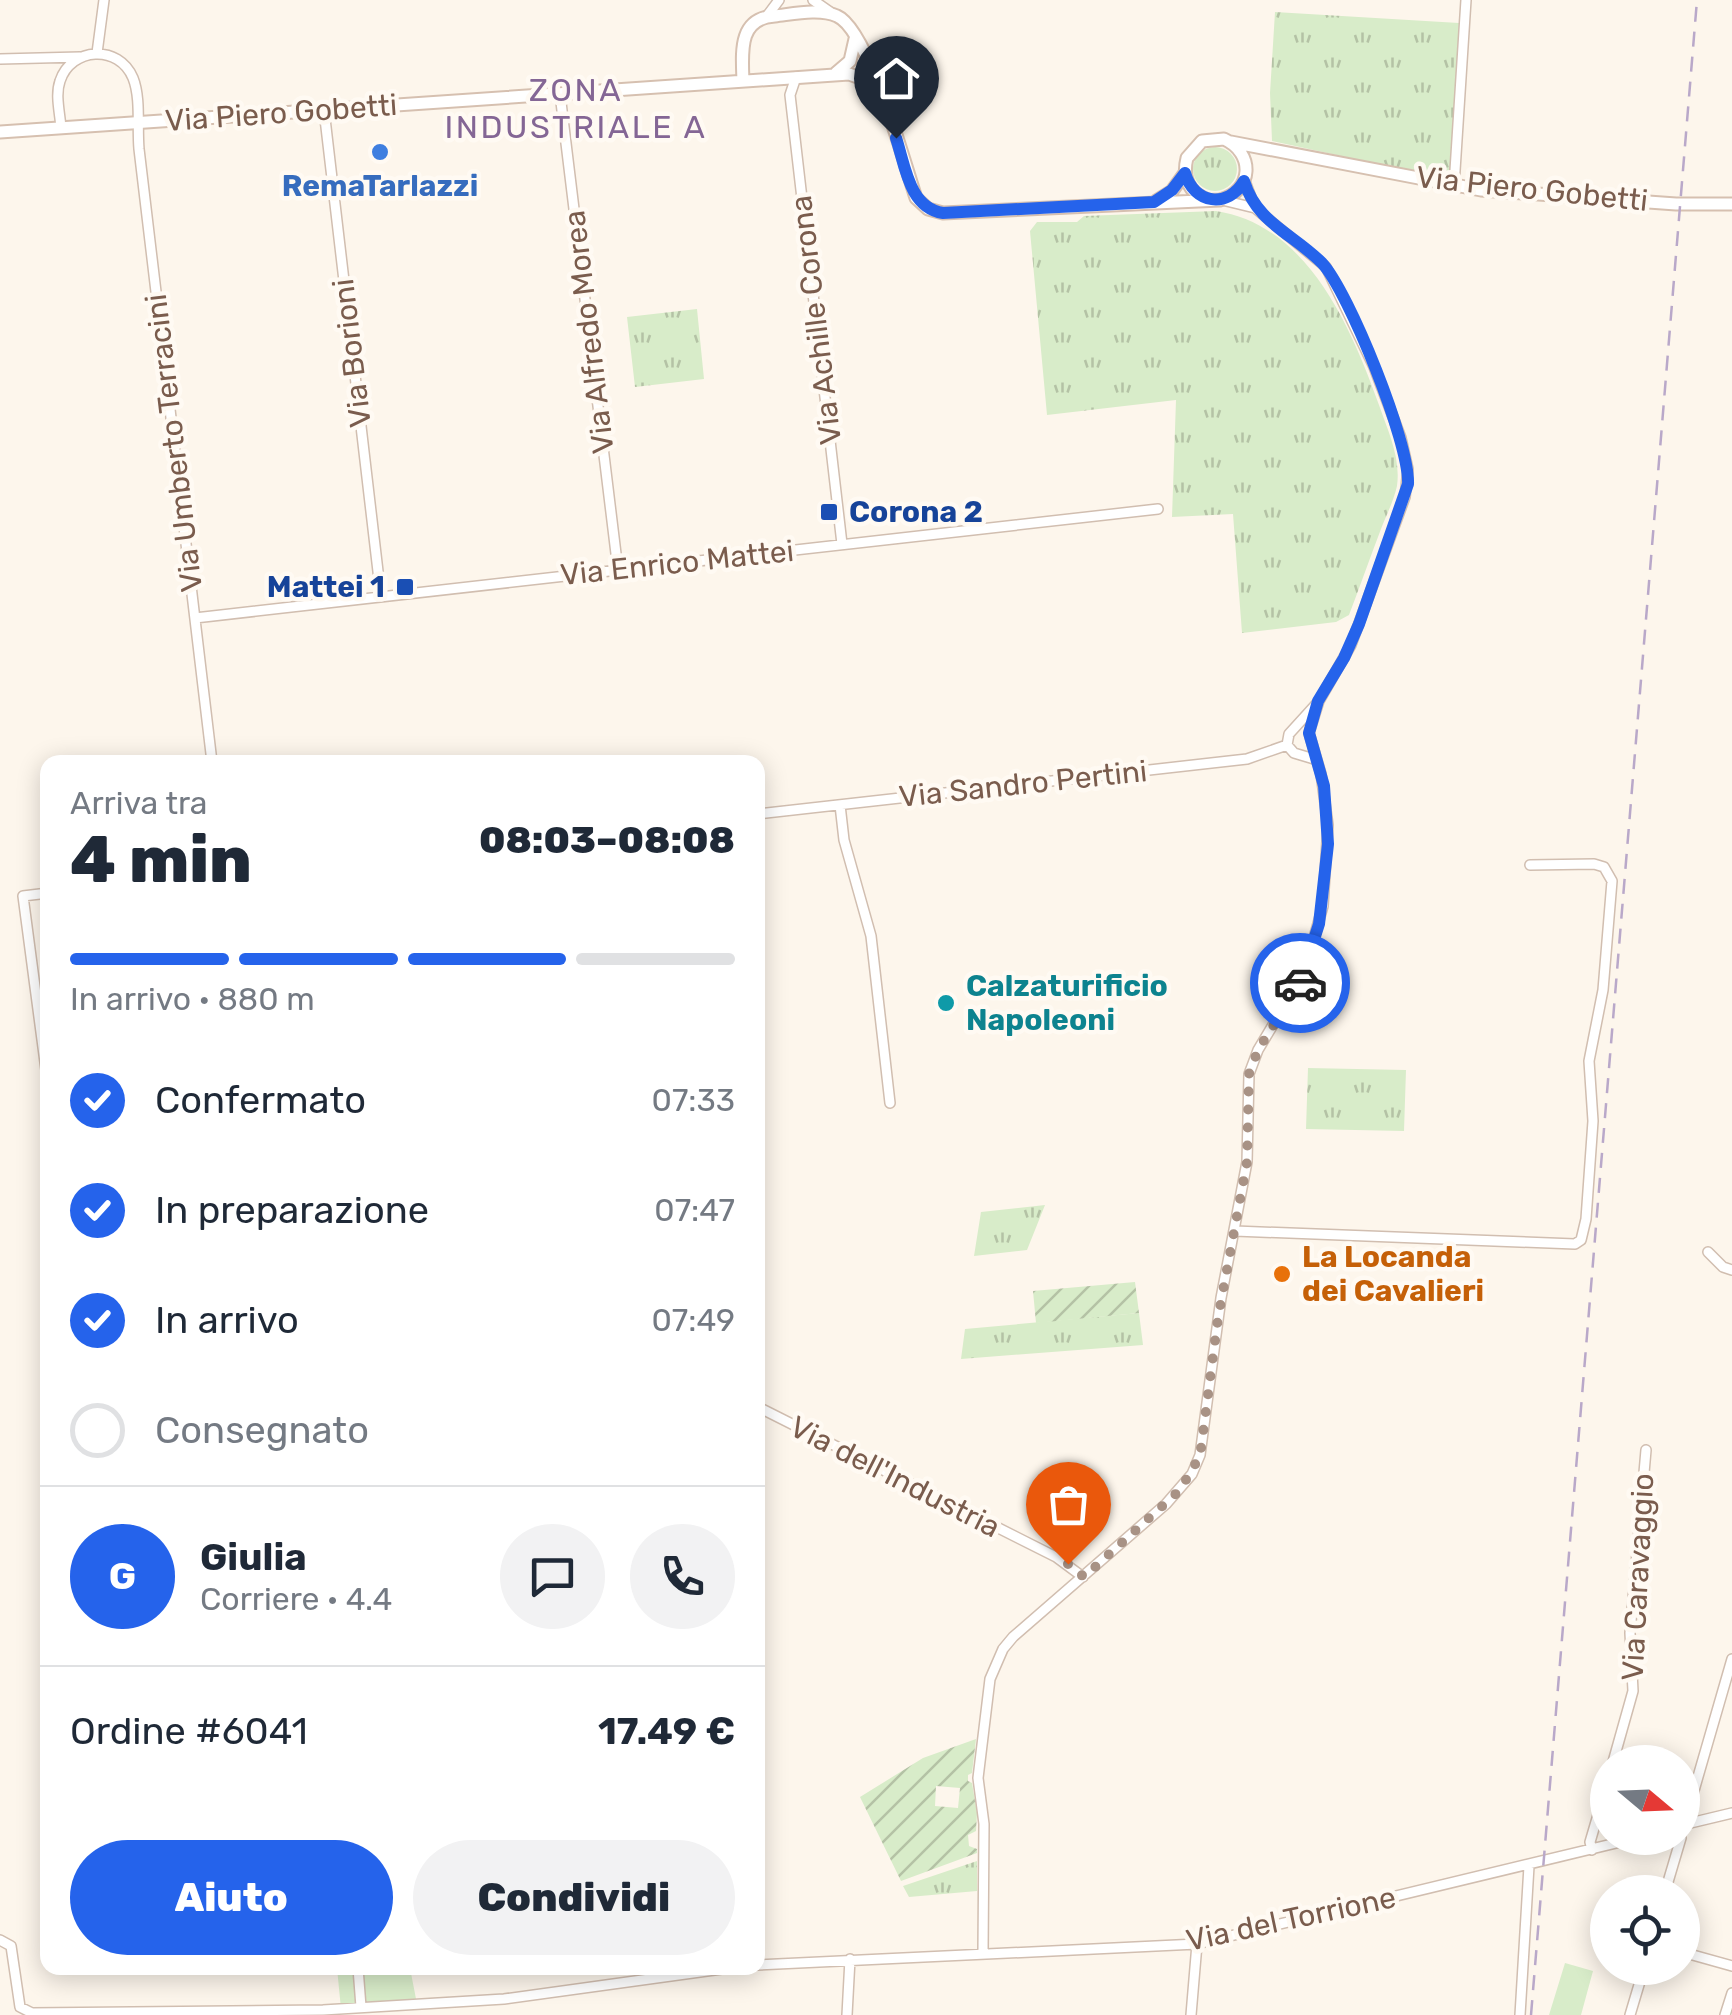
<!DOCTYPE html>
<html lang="it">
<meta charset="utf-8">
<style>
:root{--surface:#fff;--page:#f2f2f3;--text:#1f2937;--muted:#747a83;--line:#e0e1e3;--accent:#2563eb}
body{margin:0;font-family:Rubik,sans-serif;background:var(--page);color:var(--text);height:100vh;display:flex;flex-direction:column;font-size:38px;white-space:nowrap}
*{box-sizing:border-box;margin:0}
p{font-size:32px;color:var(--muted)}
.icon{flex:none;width:55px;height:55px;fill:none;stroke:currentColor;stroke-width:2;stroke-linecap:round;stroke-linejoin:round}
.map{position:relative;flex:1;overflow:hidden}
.panel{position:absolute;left:40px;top:755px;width:725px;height:1220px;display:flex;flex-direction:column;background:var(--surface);border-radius:20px;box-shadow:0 5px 25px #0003}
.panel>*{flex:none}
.needle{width:65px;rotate:109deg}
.tools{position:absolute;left:1590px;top:1745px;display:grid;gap:20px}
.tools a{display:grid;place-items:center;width:110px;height:110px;border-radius:50%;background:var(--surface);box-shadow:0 5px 25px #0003;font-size:50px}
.pin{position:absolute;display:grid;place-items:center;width:85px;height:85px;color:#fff;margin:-102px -42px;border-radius:50% 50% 50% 0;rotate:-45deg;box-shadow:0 0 10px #0007}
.pin .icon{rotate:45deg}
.courier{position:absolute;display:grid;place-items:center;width:100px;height:100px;margin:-50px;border:8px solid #2563eb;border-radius:50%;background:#fff;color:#222;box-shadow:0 2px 12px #0007}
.overview em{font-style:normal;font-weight:800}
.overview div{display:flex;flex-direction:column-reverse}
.overview{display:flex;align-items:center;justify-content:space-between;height:170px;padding:0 30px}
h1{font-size:65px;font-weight:800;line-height:75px}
.bar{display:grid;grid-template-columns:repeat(4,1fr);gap:15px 10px;align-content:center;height:120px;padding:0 30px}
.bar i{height:12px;border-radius:8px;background:var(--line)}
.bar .on{background:var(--accent)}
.bar p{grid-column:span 4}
.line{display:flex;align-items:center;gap:25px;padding:0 30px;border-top:2px solid var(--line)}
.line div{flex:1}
.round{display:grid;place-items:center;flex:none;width:105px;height:105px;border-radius:52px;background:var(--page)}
ol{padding:0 30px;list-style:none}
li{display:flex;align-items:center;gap:30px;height:110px}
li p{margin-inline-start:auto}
li .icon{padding:10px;border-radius:50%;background:var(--accent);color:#fff;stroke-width:4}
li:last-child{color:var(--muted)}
li i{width:55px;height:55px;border:5px solid var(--line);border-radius:50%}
.primary-button{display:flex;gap:20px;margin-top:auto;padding:20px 30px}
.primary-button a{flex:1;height:115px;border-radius:60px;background:var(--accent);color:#fff;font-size:40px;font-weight:800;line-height:115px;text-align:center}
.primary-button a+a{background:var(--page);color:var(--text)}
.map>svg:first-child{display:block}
.grass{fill:url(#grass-tufts)}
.park{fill:#d8ecc9}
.garden{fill:url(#garden-furrows);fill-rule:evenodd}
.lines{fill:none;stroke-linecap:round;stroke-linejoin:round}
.street-casing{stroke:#d1beb0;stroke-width:12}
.secondary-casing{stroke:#d6c0b0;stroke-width:15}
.street{stroke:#fff;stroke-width:9}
.secondary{stroke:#fff;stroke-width:11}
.rail{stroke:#b9a8c9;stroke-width:2.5;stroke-dasharray:15 10;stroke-linecap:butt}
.done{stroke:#a89285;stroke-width:10;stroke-dasharray:0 18}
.route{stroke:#2563eb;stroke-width:12}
.shop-dot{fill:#3f7fe0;stroke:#fffaf3;stroke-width:4}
.transit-dot{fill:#1a4fb4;stroke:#fffaf3;stroke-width:4}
.culture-dot{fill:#0f9aa8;stroke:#fffaf3;stroke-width:4}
.food-dot{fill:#e8710a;stroke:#fffaf3;stroke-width:4}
.labels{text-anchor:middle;stroke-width:9;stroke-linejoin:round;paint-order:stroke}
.street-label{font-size:30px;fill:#7a5c4d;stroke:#fffaf3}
.shop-label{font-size:30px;font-weight:bold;fill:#366cbe;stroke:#fffaf3}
.transit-label{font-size:30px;font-weight:bold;fill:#164399;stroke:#fffaf3;text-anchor:start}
.culture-label{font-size:30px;font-weight:bold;fill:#0d838f;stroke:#fffaf3;text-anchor:start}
.food-label{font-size:30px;font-weight:bold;fill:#c56008;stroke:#fffaf3;text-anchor:start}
.neighbourhood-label{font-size:32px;letter-spacing:2.5px;fill:#846695;stroke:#fffaf3}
</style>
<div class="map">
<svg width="1732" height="2015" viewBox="0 0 1732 2015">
<defs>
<pattern id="grass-tufts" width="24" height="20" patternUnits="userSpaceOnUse" patternTransform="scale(2.5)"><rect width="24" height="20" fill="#d8ecc9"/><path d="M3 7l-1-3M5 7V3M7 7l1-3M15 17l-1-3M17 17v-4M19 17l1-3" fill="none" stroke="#b4c2a5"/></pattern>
<pattern id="garden-furrows" width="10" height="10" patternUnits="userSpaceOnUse" patternTransform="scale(2.5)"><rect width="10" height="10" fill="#d8ecc9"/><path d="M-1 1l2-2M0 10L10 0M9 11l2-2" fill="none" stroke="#b4c2a5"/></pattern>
</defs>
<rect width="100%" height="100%" fill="#fdf6ec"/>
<path class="grass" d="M1275 12 1459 23 1451 170 1438 176 1429 175 1272 141 1270 93Z
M1193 169a22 22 0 1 1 44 0a22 22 0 1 1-44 0Z
M1216 211C1308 225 1351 327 1379 405 1388 431 1401 458 1397 486 1394 500 1386 516 1381 529 1370 558 1360 586 1349 615L1336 622 1242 633 1233 514 1172 517 1176 400 1047 415 1030 231 1037 222H1077L1084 216Z
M697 309 704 379 635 387 627 317Z
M1308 1068 1406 1070 1404 1131 1306 1129Z
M1045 1205 1027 1250 974 1256 981 1212Z
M1139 1313 1143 1345 961 1359 965 1329Z
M977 1861V1891L909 1897 903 1886Z"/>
<path class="park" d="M1565 1963 1593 1971 1581 2015H1549Z
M337 1968H410L417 2004 341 2009Z"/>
<path class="garden" d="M1135 1282 1139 1313 1036 1323 1033 1291Z
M976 1739 972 1773 968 1775V1781L972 1783 977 1813 976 1831 968 1835 969 1846 977 1849V1853L901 1881 860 1797 923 1758ZM936 1786 960 1788 958 1808 935 1806Z"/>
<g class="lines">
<g class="street-casing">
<path id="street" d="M813 0 830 12
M767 16 779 0
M97 53 104 0
M0 59 80 57
M796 77 790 95 842 544
M560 94 618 570
M324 110 381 597
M61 128C60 113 55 95 60 81 71 47 119 44 133 78 141 98 137 127 139 149L212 762
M1245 181 1255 208
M1454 186 1466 0
M1222 200 1255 208 1326 267 1374 367 1401 438 1408 469 1405 497 1351 645 1319 701 1289 734 1287 745
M195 618 1158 509
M1287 745 1294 753 1314 759
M840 805 844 840 871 936 890 1103
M758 814 1247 759 1287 745
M48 893 23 896 48 1085
M1235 1231 1575 1244 1581 1240 1586 1219 1593 1121 1589 1061 1603 990 1612 881 1604 867 1594 864 1530 865
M1708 1252 1723 1267 1732 1270
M758 1407 1056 1557 1083 1577
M1613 1762 1633 1691 1630 1633 1646 1450
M1682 1825 1732 1813
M1682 1832 1732 1659
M1592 1850 1590 1842 1608 1781
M1665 1892 1681 1838
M0 1940 11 1946 20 2007 32 2013 323 2010 504 1999 729 1968
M983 1952 984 1824 978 1778 990 1679 1003 1649 1013 1637 1166 1504 1192 1474 1200 1455 1221 1298 1247 1162 1249 1074 1258 1050 1304 973 1323 906 1328 825 1321 774 1309 733 1319 701
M1682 1952 1732 1966
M758 1965 1197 1944 1637 1838
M358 1968 361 2007
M847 2015 850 1959
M1191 2015 1197 1944
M1520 2015 1529 1866
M1630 2015 1644 1968
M1725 2015 1732 1993"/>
</g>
<g class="secondary-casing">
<path id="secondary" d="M836 73 850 61 855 39
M743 81C742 52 738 18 775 16 793 14 820 8 837 16 868 29 904 162 916 198L928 209 943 213 1220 200C1253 191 1255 153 1224 139L1202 141 1187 158C1182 178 1189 193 1208 200
M0 132 849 74 866 80 885 108
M1231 142 1481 190 1676 204H1732
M1156 201 1172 191 1185 173"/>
</g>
<use href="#street" class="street"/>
<use href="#secondary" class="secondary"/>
<path class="rail" d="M1531 2015 1697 0"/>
</g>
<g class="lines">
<path class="done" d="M1068 1564 1084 1577 1180 1490 1200 1456 1218 1318 1247 1162 1249 1074 1258 1050 1300 983"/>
<path class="route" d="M896 138C905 165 909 208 943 213L1154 202 1172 190 1185 173C1194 204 1228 209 1244 181 1257 223 1292 233 1322 263 1349 292 1410 444 1408 484L1359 624 1344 658 1318 701 1309 733 1324 786 1328 844 1319 924 1300 983"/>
</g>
<circle class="shop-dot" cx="380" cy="152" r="10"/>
<g class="transit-dot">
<rect x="819" y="502" width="20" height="20" rx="5"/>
<rect x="395" y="577" width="20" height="20" rx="5"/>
</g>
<circle class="culture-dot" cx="946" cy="1003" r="10"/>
<circle class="food-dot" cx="1282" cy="1274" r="10"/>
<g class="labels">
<g class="street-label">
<text transform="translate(281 113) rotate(-4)" y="10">Via Piero Gobetti</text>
<text transform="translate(1532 189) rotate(6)" y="10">Via Piero Gobetti</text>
<text transform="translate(816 320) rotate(-97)" y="10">Via Achille Corona</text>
<text transform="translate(589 332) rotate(-97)" y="10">Via Alfredo Morea</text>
<text transform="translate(352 353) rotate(-97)" y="10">Via Borioni</text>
<text transform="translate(174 443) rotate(-97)" y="10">Via Umberto Terracini</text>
<text transform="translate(677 563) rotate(-6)" y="10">Via Enrico Mattei</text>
<text transform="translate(1023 784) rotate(-6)" y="10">Via Sandro Pertini</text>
<text transform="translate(895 1477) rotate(27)" y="10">Via dell'Industria</text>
<text transform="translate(1638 1577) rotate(-87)" y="10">Via Caravaggio</text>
<text transform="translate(1291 1919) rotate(-12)" y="10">Via del Torrione</text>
</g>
<g class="shop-label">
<text x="380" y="196">RemaTarlazzi</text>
</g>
<g class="transit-label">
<text x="849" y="522">Corona 2</text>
<text x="385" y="597" text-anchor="end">Mattei 1</text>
</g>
<g class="culture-label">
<text x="966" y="996">Calzaturificio<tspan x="966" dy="34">Napoleoni</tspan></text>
</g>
<g class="food-label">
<text x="1302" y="1267">La Locanda<tspan x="1302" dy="34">dei Cavalieri</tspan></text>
</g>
<g class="neighbourhood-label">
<text x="576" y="101">ZONA<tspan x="576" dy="37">INDUSTRIALE A</tspan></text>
</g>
</g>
</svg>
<div class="tools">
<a><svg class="needle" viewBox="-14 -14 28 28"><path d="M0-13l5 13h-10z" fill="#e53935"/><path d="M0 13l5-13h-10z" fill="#747a83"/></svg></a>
<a><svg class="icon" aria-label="locate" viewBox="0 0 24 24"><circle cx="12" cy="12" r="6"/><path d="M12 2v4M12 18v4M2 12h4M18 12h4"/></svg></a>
</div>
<div class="pin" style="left:1068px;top:1564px;background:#ea580c"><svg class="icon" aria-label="bag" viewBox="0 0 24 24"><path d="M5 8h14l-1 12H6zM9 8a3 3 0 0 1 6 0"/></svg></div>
<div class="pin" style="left:896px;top:138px;background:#1f2937"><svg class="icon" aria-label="home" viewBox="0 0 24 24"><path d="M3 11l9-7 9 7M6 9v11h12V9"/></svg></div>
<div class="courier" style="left:1300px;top:983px"><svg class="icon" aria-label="car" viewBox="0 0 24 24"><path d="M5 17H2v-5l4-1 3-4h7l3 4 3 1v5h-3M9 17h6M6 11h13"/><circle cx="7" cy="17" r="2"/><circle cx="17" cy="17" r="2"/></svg></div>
<section class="panel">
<div class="overview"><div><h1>4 min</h1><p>Arriva tra</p></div><em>08:03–08:08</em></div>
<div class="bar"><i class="on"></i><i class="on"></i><i class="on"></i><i></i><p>In arrivo · 880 m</p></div>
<ol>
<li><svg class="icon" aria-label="check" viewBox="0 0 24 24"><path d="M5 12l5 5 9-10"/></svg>Confermato<p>07:33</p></li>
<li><svg class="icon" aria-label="check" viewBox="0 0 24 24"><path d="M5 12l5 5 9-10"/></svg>In preparazione<p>07:47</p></li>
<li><svg class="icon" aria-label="check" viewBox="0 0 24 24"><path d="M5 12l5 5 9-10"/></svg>In arrivo<p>07:49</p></li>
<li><i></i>Consegnato</li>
</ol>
<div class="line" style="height:180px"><b class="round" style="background:var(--accent);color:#fff">G</b><div><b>Giulia</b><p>Corriere · 4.4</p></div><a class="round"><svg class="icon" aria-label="chat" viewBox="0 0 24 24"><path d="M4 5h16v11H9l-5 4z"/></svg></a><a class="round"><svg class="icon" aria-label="phone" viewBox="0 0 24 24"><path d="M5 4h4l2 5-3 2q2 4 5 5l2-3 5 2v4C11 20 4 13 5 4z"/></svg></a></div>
<div class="line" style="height:130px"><div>Ordine #6041</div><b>17.49 €</b></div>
<div class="primary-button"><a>Aiuto</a><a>Condividi</a></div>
</section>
</div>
